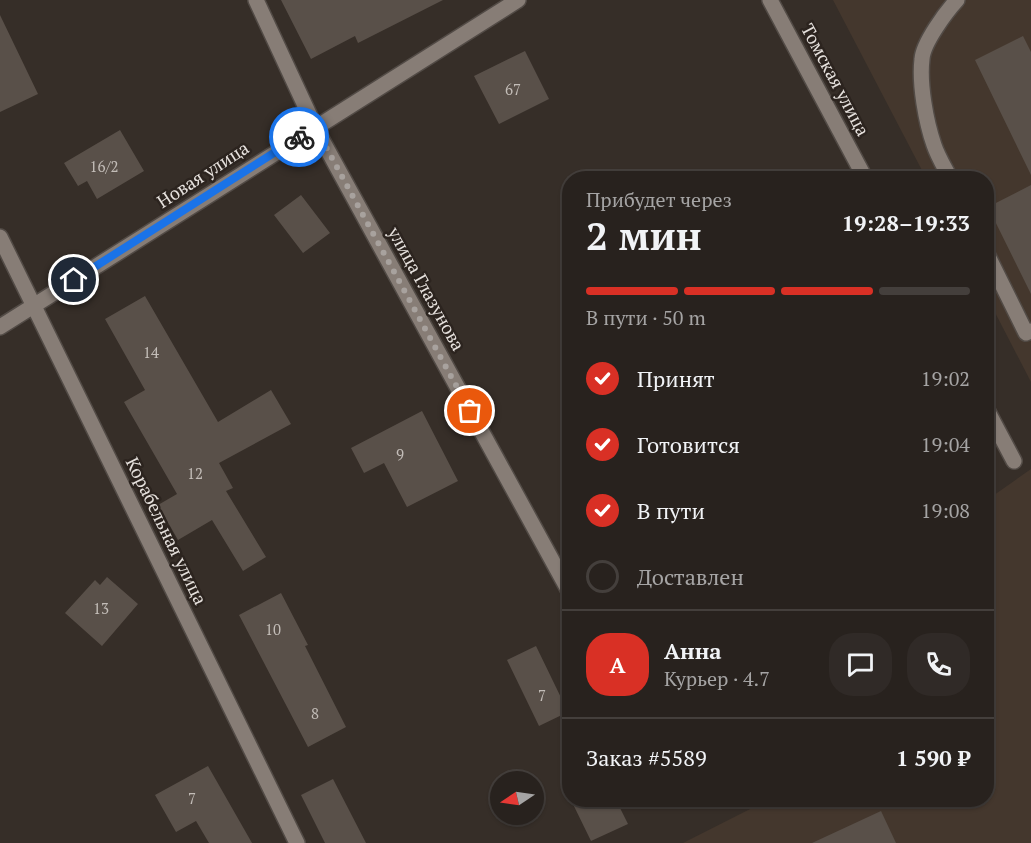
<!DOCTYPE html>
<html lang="ru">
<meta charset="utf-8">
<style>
:root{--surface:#28221e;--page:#302a27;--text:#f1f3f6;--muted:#a5a4a4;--line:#443f3c;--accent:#d93025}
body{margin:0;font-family:"PT Serif",serif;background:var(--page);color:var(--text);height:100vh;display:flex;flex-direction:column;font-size:22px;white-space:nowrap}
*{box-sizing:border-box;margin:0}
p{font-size:20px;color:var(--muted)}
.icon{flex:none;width:33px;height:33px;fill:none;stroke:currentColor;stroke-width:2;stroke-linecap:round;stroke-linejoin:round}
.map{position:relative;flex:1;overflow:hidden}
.sheet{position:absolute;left:562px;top:171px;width:432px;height:636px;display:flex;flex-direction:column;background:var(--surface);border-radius:24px;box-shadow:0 2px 4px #0004,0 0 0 2px var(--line)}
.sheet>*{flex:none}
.needle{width:39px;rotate:257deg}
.buttons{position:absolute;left:490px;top:771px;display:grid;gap:12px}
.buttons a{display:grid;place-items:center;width:54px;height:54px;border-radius:50%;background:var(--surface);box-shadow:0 2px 4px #0004,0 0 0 2px var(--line);font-size:30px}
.pin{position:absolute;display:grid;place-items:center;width:51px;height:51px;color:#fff;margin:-26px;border:3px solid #fff;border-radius:50%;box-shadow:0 2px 6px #0007}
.courier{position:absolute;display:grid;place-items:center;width:60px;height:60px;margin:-30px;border:4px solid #1a73e8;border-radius:50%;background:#fff;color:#222;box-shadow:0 2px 8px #0007}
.overview em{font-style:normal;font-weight:700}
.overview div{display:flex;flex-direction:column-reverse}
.overview{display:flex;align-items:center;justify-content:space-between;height:102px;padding:0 24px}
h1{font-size:39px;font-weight:700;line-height:45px}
.bar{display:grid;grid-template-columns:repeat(4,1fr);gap:9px 6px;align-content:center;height:72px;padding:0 24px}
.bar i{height:8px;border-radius:4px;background:var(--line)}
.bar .current{background:var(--accent)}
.bar p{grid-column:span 4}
.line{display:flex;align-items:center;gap:15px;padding:0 24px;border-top:2px solid var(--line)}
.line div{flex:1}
.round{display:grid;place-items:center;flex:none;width:63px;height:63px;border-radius:24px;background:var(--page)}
ol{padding:0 24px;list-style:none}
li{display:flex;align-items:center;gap:18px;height:66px}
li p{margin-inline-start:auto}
li .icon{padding:6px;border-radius:50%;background:var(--accent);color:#fff;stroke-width:4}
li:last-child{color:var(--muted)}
li i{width:33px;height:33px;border:3px solid var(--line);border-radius:50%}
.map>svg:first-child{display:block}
.built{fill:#44372d}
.building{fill:#595049}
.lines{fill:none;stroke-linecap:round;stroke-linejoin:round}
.service-casing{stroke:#524b46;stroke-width:18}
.minor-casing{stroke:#524b46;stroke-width:18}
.service{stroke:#877d76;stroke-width:15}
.minor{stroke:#877d76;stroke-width:15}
.done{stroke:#a8a29e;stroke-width:6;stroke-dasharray:0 10.8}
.route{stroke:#1a73e8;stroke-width:8}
.labels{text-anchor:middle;stroke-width:5;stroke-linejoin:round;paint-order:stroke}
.number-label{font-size:15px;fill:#c3bdb8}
.street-label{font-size:18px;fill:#e6e1dd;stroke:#2c241f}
</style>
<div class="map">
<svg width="1031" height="843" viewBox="0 0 1031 843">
<rect width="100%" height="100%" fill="#362e28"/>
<path class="built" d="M833 0H1031V382L987 297V178H926Z
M1031 469V843H683L768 800H987V500Z"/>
<path class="building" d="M281 0H443L358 43 355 36 311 59Z
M0 15 38 94 0 112Z
M1023 36 1031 52V175L975 60Z
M525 51 549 99 499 124 474 76Z
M120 130 144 171 97 199 87 181 78 186 64 163Z
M1031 185V294L988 207Z
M301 195 330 233 303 253 274 215Z
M145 296 218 422 271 390 291 424 219 463 233 488 226 491 266 557 243 571 212 520 178 540 158 505 177 494 124 402 145 390 105 319Z
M422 411 458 481 407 507 384 463 364 473 351 448Z
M107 577 138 604 102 646 65 613 95 580 100 585Z
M281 593 308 645 305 646 346 727 308 747 239 615Z
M536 646 568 712 539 726 507 660Z
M208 766 252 843H209L196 821 176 832 155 795Z
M333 779 366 843H325L301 795Z
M571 800H616L628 824 591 841Z
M881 811 896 843H812Z"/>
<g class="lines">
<g class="service-casing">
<path id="service" d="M950 178C945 168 938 157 934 145 926 122 919 84 922 59 923 43 946 12 957 0
M987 254 1026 333 1031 331"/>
</g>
<g class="minor-casing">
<path id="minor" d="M256 0 315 127 570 593
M770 0 865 178
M0 237 297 843
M0 327 518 0
M987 410 1014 461"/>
</g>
<use href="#service" class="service"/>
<use href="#minor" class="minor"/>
</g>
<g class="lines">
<path class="done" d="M299 137 315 127 470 411"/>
<path class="route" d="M74 280 299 137"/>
</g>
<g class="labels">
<g class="number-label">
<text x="513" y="95">67</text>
<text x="104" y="172">16/2</text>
<text x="151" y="358">14</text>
<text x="400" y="460">9</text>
<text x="195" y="479">12</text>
<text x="101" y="614">13</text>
<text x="273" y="635">10</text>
<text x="542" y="701">7</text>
<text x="315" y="719">8</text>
<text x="192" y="804">7</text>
</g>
<g class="street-label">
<text transform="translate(835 80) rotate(62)" y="6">Томская улица</text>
<text transform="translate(203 175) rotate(-33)" y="6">Новая улица</text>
<text transform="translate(426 289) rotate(61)" y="6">улица Глазунова</text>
<text transform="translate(166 531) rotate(64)" y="6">Корабельная улица</text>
</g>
</g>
</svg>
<div class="buttons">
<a><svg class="needle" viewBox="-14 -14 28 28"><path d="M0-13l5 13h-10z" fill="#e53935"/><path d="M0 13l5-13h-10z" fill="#a5a4a4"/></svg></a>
</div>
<div class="pin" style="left:470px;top:411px;background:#ea580c"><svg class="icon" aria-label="bag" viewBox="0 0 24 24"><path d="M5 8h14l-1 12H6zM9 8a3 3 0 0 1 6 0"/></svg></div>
<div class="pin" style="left:74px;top:280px;background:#1f2937"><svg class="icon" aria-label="home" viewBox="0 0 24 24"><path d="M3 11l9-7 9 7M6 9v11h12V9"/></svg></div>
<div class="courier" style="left:299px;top:137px"><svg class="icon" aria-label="bike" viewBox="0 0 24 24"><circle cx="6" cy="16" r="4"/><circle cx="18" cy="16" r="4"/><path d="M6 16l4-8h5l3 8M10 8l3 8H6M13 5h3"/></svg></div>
<section class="sheet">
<div class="overview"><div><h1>2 мин</h1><p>Прибудет через</p></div><em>19:28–19:33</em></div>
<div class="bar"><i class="current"></i><i class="current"></i><i class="current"></i><i></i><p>В пути · 50 m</p></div>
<ol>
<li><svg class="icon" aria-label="check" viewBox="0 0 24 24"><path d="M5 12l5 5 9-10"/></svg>Принят<p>19:02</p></li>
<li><svg class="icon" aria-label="check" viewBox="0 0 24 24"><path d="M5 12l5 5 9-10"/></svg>Готовится<p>19:04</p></li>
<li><svg class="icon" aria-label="check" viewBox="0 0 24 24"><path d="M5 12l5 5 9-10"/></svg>В пути<p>19:08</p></li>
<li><i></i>Доставлен</li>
</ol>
<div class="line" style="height:108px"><b class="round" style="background:var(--accent);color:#fff">А</b><div><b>Анна</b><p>Курьер · 4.7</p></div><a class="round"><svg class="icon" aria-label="chat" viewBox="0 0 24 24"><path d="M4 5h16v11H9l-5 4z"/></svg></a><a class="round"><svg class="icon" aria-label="phone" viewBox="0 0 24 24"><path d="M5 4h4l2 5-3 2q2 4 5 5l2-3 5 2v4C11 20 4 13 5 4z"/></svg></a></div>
<div class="line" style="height:78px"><div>Заказ #5589</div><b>1 590 ₽</b></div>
</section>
</div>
